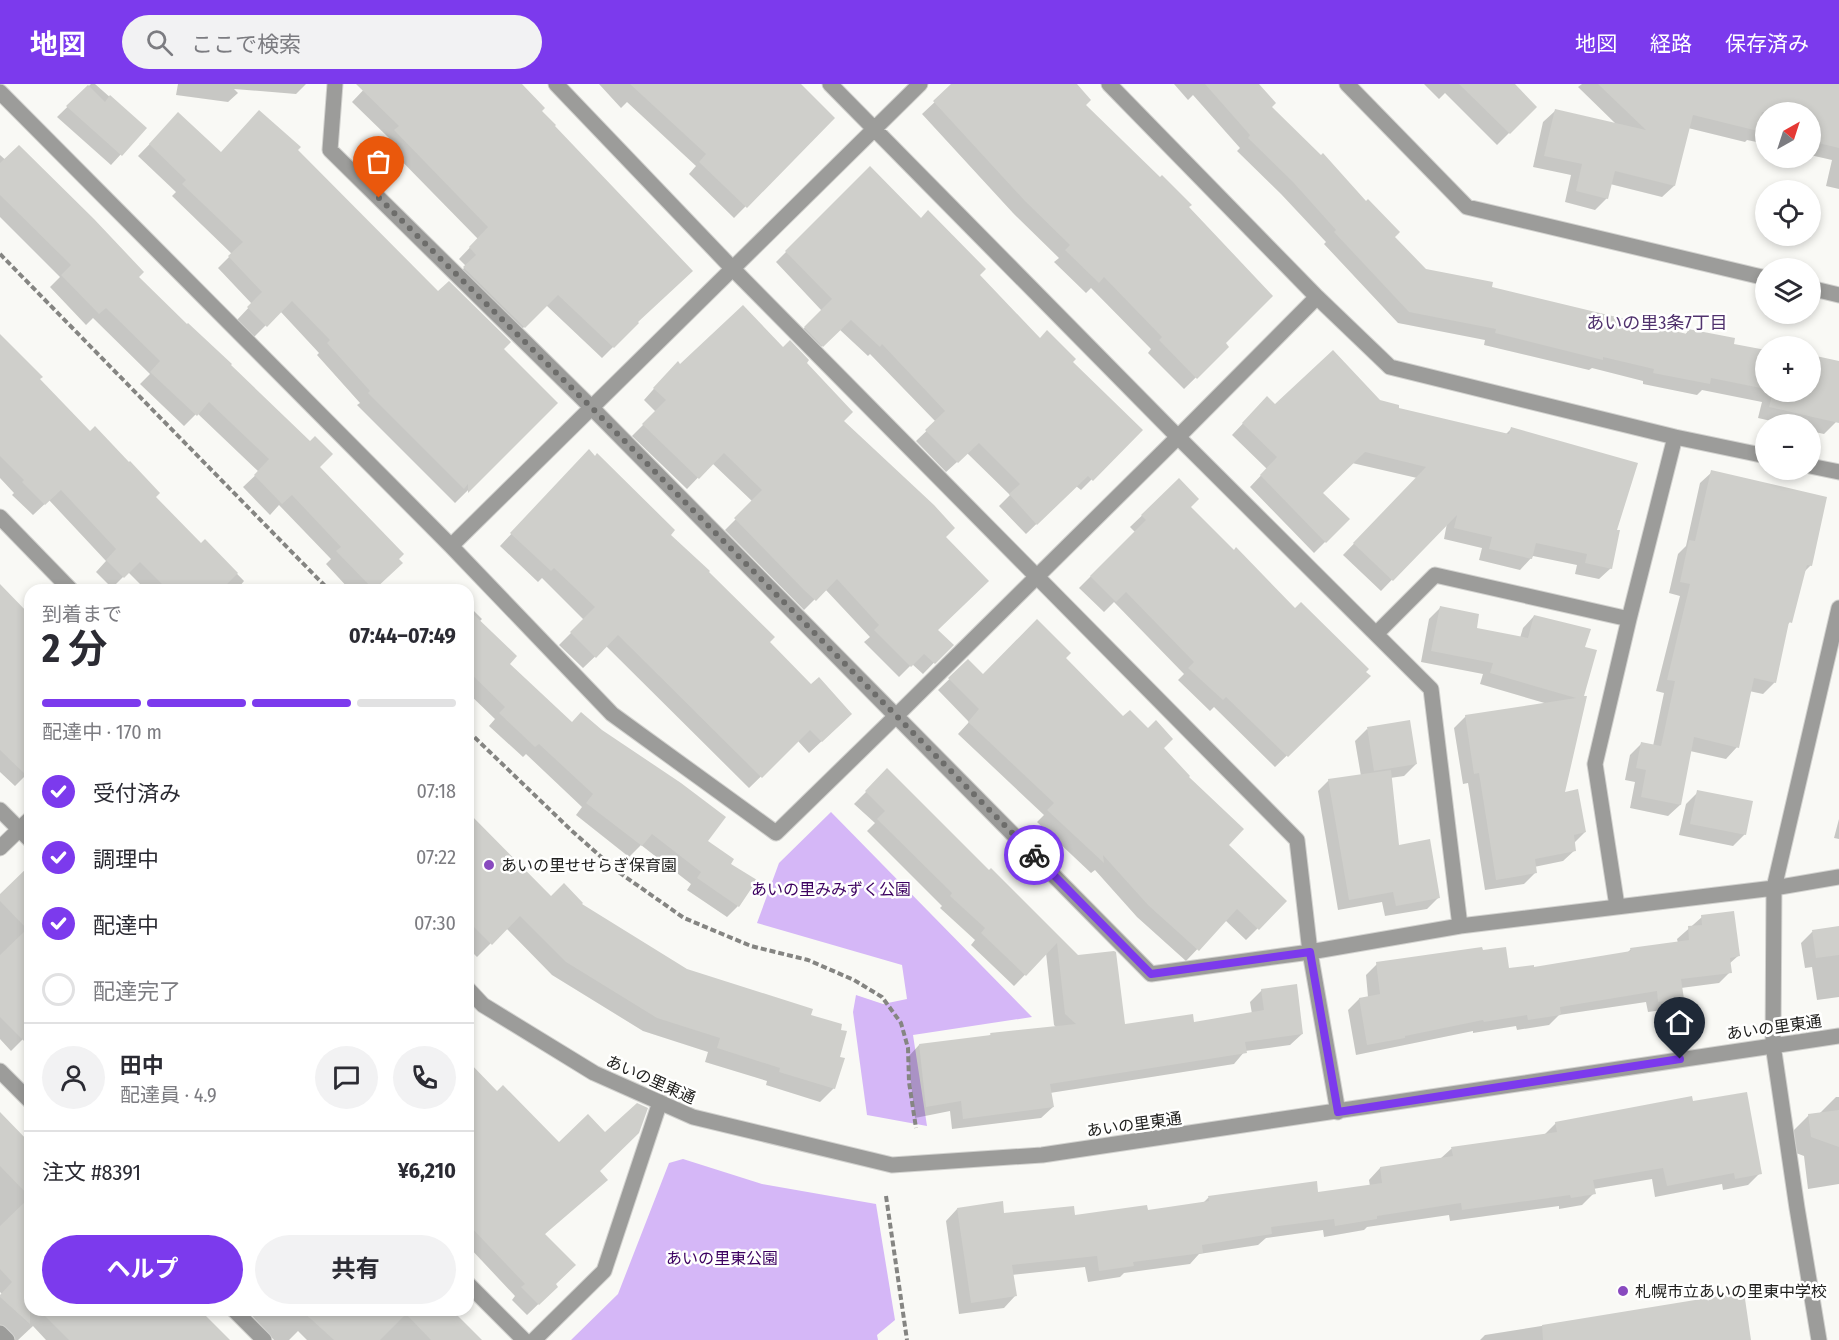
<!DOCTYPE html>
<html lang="ja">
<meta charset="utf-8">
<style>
:root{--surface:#fff;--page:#f2f2f3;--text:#2b2b33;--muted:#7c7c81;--line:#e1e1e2;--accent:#7c3aed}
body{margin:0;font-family:"Fira Sans Condensed","Noto Sans JP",sans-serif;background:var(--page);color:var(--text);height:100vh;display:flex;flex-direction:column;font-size:22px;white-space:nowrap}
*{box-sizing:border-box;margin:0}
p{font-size:20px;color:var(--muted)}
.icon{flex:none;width:33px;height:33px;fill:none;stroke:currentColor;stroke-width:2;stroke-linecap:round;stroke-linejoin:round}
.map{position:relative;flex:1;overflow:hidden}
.side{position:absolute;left:24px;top:500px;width:450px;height:732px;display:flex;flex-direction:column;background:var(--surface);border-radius:18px;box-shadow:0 3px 9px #0003}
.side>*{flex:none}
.needle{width:39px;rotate:39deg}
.fabs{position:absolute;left:1755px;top:18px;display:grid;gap:12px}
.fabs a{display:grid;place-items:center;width:66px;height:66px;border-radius:50%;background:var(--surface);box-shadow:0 3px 9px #0003;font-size:30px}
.pin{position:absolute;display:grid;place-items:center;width:51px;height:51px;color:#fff;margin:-62px -26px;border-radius:50% 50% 50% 0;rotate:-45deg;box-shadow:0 0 6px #0007}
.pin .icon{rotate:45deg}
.courier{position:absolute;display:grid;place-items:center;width:60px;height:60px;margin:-30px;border:4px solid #7c3aed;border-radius:50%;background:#fff;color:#222;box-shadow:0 2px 8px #0007}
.summary em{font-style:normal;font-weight:700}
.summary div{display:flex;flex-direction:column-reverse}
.summary{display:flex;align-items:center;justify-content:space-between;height:102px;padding:0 18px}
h1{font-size:39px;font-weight:700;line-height:45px}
.bar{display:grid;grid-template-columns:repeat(4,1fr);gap:9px 6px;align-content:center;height:72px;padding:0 18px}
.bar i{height:8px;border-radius:4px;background:var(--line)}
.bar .selected{background:var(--accent)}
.bar p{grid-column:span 4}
.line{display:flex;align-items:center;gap:15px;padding:0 18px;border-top:2px solid var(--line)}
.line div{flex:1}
.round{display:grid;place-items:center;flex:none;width:63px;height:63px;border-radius:32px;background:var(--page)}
ol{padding:0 18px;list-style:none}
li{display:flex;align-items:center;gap:18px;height:66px}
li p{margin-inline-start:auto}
li .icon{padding:6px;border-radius:50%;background:var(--accent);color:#fff;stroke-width:4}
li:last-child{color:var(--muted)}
li i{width:33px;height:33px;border:3px solid var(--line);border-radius:50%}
.primary-button{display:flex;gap:12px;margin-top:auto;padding:12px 18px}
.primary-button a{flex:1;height:69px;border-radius:36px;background:var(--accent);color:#fff;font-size:24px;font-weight:700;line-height:69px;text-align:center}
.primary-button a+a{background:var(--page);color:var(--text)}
header{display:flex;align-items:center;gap:36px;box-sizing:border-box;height:84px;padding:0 30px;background:var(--accent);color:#fff}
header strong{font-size:28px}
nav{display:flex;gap:33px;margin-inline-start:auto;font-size:21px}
.search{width:420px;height:54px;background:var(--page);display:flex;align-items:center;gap:15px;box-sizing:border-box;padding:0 21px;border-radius:33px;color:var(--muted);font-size:22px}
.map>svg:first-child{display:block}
.green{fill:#d5b7f7}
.shadow{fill:#0003}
.building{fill:#cfcfcb}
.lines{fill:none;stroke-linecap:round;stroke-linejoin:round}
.minor-casing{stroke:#d2d2cf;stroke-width:17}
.path{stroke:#858582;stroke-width:4;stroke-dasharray:6 3;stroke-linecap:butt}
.minor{stroke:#9c9c9a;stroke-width:15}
.done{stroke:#6d6d6b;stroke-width:6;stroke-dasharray:0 10.8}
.route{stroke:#7c3aed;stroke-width:8}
.poi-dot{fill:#894abf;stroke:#fffffe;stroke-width:2}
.labels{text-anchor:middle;stroke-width:5;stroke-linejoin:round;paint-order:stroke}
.poi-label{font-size:16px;fill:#222220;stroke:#fffffe;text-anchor:start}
.park-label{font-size:16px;fill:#3c0060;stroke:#fffffe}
.street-label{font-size:16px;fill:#222220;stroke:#fffffe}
.neighbourhood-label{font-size:18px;fill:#50326d;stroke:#fffffe}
</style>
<header>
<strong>地図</strong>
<div class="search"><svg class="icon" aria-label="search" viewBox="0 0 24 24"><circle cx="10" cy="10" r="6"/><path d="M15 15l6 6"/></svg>ここで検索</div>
<nav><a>地図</a><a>経路</a><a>保存済み</a></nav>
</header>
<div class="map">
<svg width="1839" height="1256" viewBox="0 0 1839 1256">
<rect width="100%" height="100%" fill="#f9f9f5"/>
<path class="green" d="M831 728 1032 933 913 951 927 1042 867 1031 853 928 856 911 883 920 907 915 902 881 757 839 779 779Z
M683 1075 762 1100 876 1120 895 1236 877 1251 878 1256H571L618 1210 669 1079Z"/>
<path class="shadow" d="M91 0H95L145 44 111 81 57 33Z
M178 0H306L296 10 234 5 238 9 228 18 176 11Z
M369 0H516L637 239 602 274 546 221 513 254 453 195 466 182 459 175 478 155 384 59 389 54 352 18Z
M599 0H793L833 34 734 134 689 90 696 82 627 18 621 24Z
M954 0H1075L1084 21 1187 123 1224 259 1227 263 1184 305 1148 269 1151 265 1091 204 1086 209 1054 178 1059 174 1013 129 922 30Z
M1174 0H1257L1270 23 1426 187 1490 204 1685 251 1688 247 1732 261 1766 268V308H1810L1839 279V323L1836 338 1824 350 1810 347V340H1785L1758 334 1762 318 1702 306 1697 311 1643 300V297L1592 284 1589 286 1484 261 1485 256 1398 239 1324 160 1326 158 1281 110 1237 67 1240 64 1193 11 1188 16Z
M1424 0H1512L1535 23 1497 61 1445 9 1439 15Z
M1582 0H1785L1839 13V105L1826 102 1832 76 1810 71V28H1766V60L1747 56 1745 58 1688 44 1674 102 1662 113 1610 100 1607 114 1595 126 1565 118 1571 91 1533 83 1543 38 1555 27 1617 41 1578 3Z
M167 42 221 70 296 66 438 209 502 265 556 319 455 419 357 321 360 319 317 271 319 269 280 227 254 253 237 236 252 220 218 184 232 170 172 112 176 108 138 72Z
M0 71 137 193 318 383 389 490 372 506H350L326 480 331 475 279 421 270 431 243 403 259 388 197 329 184 342 140 300 150 290 93 234 86 241 50 203 60 193 0 133Z
M870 84 978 191 1040 256 1071 278 1141 346 1081 406 1076 402 1026 450 999 422 1010 411 967 369 946 388 916 357 936 338 870 270 868 272 839 245 812 272 794 254 822 227 776 178Z
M0 252 38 295 201 461 205 457 244 497 240 502 244 506H146L128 488 112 504 96 488 106 477 49 416 33 431 12 411 14 409 0 394Z
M783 265 805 279 842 338 944 453 936 546 951 561 923 590 912 580 899 593 864 558 870 553 825 505 804 526 725 446 753 418 712 379 687 405 632 352 656 328 644 316 667 290 680 282Z
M1267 314 1275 322 1379 317 1397 325 1505 351 1511 345 1615 447 1611 484 1599 495 1575 490 1577 481 1533 472 1520 486 1479 476 1482 464 1444 455 1447 439 1381 507 1343 471 1417 394 1352 379 1321 409 1348 435 1314 469 1250 403 1267 385 1232 351Z
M577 379 668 451 768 558 811 602 839 641 809 669 798 657 749 704 606 562 583 584 559 561 584 536 542 494 538 498 500 462Z
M1712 388 1811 481 1804 488 1790 538 1786 542 1775 598 1763 610 1749 607 1737 663 1726 675 1690 667 1680 721 1668 732 1630 724 1635 698 1625 696 1630 671 1642 659 1653 662 1664 609 1656 607 1680 512 1669 509 1678 470 1686 462 1700 399Z
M1179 396 1189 423 1295 526 1369 592 1275 683 1214 623 1210 627 1178 596 1184 590 1114 518 1104 528 1079 504 1135 448 1130 443Z
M0 502 30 532V687L15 702 0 688Z
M468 521 482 535 479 538 507 580 571 640 706 758 738 822 727 833 687 806 691 800 641 761 629 773 576 731 582 723 526 670 523 673 489 642 495 635 468 609Z
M1440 524 1475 545 1520 554 1523 544 1534 532 1584 564 1582 614 1563 710 1585 748 1574 759 1575 766 1563 777 1534 783 1535 789 1524 800 1485 806 1468 699 1463 700 1454 644 1466 632 1548 620 1480 600 1483 590 1421 578 1429 535Z
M1064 574 1123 634 1162 664 1187 693 1227 761 1285 817 1246 856 1225 836 1186 877 1137 833 1095 786 1091 789 1037 738 1044 731 958 650 969 638 938 606 968 577 983 592Z
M1367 645 1416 680 1404 692 1390 694 1398 762 1439 813 1427 825 1385 832 1382 818 1338 826 1318 707 1329 696 1361 692 1355 657Z
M887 687 989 788 1078 872 1124 942 1193 939 1252 930 1250 918 1262 906 1302 950 1290 961 1245 967 1234 980 1050 1009 1053 1023 1041 1034 952 1045 950 1027 915 1034 908 973 919 961 989 952 991 950 1056 943 1054 941 1046 869 1014 902 971 861 975 856 940 824 942 822 867 747 875 739 854 720Z
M1698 708 1745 750 1733 762 1679 751 1686 720Z
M468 730 551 814 579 821 686 887 810 932 839 947 834 1004 820 1018 766 1001 767 997 705 978 708 968 643 947 552 891 506 844 477 873 468 864Z
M1839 735V755L1834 754Z
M30 799V948L11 967 0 955V813Z
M1702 833 1738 872 1729 880 1730 888 1719 899 1681 904 1682 914 1671 925 1648 928 1646 918 1559 931 1549 941 1517 946 1516 942 1473 949V947L1356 971 1348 926 1359 915 1368 913 1366 891 1377 880 1482 868 1507 886 1533 885 1627 869 1631 865 1678 859 1677 855Z
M1839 843V913L1817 916 1812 883 1805 884 1801 859 1812 848Z
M468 985 559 1060 598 1087 544 1151 554 1201 556 1203 527 1231 512 1216 515 1212 468 1162Z
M1836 1013H1839V1100L1808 1105 1804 1072 1796 1069 1792 1048 1809 1031 1819 1030Z
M1692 1019 1760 1089 1748 1101 1723 1106 1722 1100 1655 1113 1652 1095 1593 1105 1594 1109 1582 1121 1559 1125V1122L1450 1137 1449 1131 1367 1143 1364 1146 1324 1153 1323 1146 1266 1154 1258 1161 1199 1170 1190 1180 1124 1189 1120 1193 1088 1198 1085 1183 1012 1191 1015 1212 1004 1224 959 1230 946 1137 957 1125 1003 1131 1074 1133 1147 1127 1203 1119 1208 1114 1317 1110 1370 1102 1369 1096 1380 1084 1440 1075 1451 1065 1544 1051 1556 1039Z
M0 1046 30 1061V1226H196L223 1252 219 1256H46L33 1242 18 1256H0V1212L2 1210 0 1208Z
M1743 1210 1750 1256H1480L1485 1251Z
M247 1226H449L474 1250 468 1256H307L298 1247 289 1256H274Z"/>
<path class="building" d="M356 0H522L545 24 542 27 556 41 555 42 693 187 638 238 639 239 614 264 558 211 525 244 463 183 476 171 469 163 488 143 394 46 399 42Z
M630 0H801L835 34 747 124 699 78 706 70Z
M951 0H1077L1091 16 1086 21 1160 93 1162 91 1192 121 1189 123 1273 212 1226 259 1229 263 1197 295 1159 256 1162 253 1104 193 1099 199 1065 166 1070 161 1025 117 933 17Z
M1205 0H1259L1276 19 1272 23 1321 71 1323 69 1366 117 1368 115 1400 148 1395 153 1426 185 1493 198 1492 203 1687 250 1688 245 1735 254 1734 260 1766 266V305L1711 294 1710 300 1653 289 1654 285 1603 273V276L1495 249 1496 245 1409 228 1334 148 1336 146 1293 98 1248 54 1250 51Z
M1459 0H1515L1537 23 1510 50Z
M1598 0H1839V64L1810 57V28H1762L1758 47 1693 31 1675 102 1615 87 1608 115 1576 107 1582 80 1544 72 1555 25 1646 46Z
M88 1 105 18 110 11 147 44 122 72 66 22Z
M259 26 301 63 298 66 438 207 449 197 511 258 504 265 558 319 468 409V400L464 405 368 309 370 307 327 259 330 256 292 217 267 243 247 223 262 208 228 172 243 158 182 100 186 96 149 60 178 28 221 68Z
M19 61 94 135 144 188 139 193 187 240 188 239 232 280 231 281 310 357 315 352 333 370 320 383 404 470 399 475 403 479 374 506 336 467 341 463 292 411 282 420 254 391 269 375 209 318 197 332 150 288 160 277 106 224 99 230 61 191 71 181 0 111V79Z
M870 82 921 134 928 126 986 185 980 191 1040 254 1047 246 1076 275 1073 278 1143 346 1093 397 1088 392 1037 441 1009 410 1020 400 979 359 958 379 925 346 945 327 882 260 880 263 851 236 823 263 804 243 832 215 785 167Z
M743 221 783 263 790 256 809 276 807 279 853 328 844 337 934 421 955 444 946 453 989 497 938 546 954 561 935 580 924 570 911 583 874 546 879 541 837 495 816 517 804 506 734 434 762 406 724 369 699 395 642 340 666 316 653 304 678 277 680 280Z
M0 250 43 293 40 295 90 347 95 342 129 378 130 377 160 409 156 413 201 459 205 455 238 489 221 506H168L140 478 124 494 106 476 116 465 61 406 45 421 22 398 24 396 0 372Z
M1333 266 1380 316 1399 321V324L1509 350 1511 343 1638 379 1617 446H1620L1612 485 1585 479 1587 470 1536 459 1532 475 1489 465 1492 453 1454 444 1457 431 1393 497 1353 459 1426 383 1365 368 1323 409 1350 435 1326 459 1260 391 1277 373 1242 339 1267 312 1275 320Z
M1816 272 1839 277V339L1769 323 1773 308H1810V273L1816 274Z
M589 365 595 372 597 369 675 446 671 451 710 487 709 488 775 553 770 558 811 600 819 593 852 630 822 658 810 646 762 694 618 551 596 574 570 548 595 523 554 484 551 487 510 449Z
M1711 386 1827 413 1812 482 1807 481 1792 539 1789 538 1776 599 1754 594 1739 664 1694 653 1681 721 1641 713 1646 686 1636 684 1641 658 1661 662 1675 597 1667 596 1690 500 1680 498 1689 456 1695 457Z
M1179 394 1199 415 1191 423 1234 466 1236 463 1295 524 1301 518 1369 585 1366 588 1371 592 1288 673 1226 613 1223 616 1188 584 1194 578 1126 508 1116 518 1090 492 1146 436 1141 431Z
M0 500 30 531V695L0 666Z
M1440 522 1479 530 1477 544 1528 554 1534 531 1591 545 1585 563 1597 566 1584 612H1587L1565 708 1578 705 1586 748 1574 751 1576 767 1535 775 1537 789 1496 796 1479 689 1474 690 1465 631 1576 614 1490 589 1493 579 1431 567Z
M468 525 517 572 510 580 572 638 581 628 602 646 681 699 726 733 708 757 734 775 731 780 757 796 739 823 697 794 701 788 652 750 642 762 586 719 593 710 539 660 535 663 499 629 505 623 468 587Z
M1037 535 1071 569 1066 574 1123 632 1130 626 1148 644 1156 636 1173 655 1164 664 1190 692 1189 693 1244 745 1229 761 1287 817 1259 846 1237 825 1199 867 1148 821 1103 771 1104 779 1047 726 1054 719 968 638 979 625 948 594 968 575 983 590Z
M1410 636 1417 680 1374 687 1367 643Z
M887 684 989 786 991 784 1078 871 1114 867 1116 868 1125 940 1193 930 1194 938 1264 926 1261 905 1297 900 1303 950 1245 958 1247 969 1050 1000 1054 1023 963 1035 961 1017 926 1023 919 960 991 951 990 949 1076 940 1065 930 1057 859 1026 892 981 849 985 844 950 812 952 809 877 735 885 727 865 707Z
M1391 686 1399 761 1430 755 1440 814 1396 822 1393 808 1349 816 1328 695Z
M1697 706 1753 717 1746 751 1690 740Z
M468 728 551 812 564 799 583 819 582 820 687 885 813 925 811 931 842 940 841 946 847 947 840 973 845 974 835 1005 779 988 780 984 717 964 720 954 657 934 566 878 520 832 492 861 468 837Z
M30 781V963L0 933V871L27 845 0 817V810Z
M1734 827 1740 872 1730 874 1732 889 1681 895 1684 915 1658 918 1657 907 1560 923 1561 931 1528 936 1527 931 1484 938 1483 936 1405 952V954L1367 961 1359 914 1380 910 1376 878 1482 863 1483 866 1506 863 1509 884 1534 881V883L1631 867 1630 864 1689 856 1688 842 1702 841 1701 831Z
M1839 842V871L1816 874 1812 846Z
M468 977 497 1007 503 1001 559 1058 588 1030 605 1048 637 1019 648 1024 639 1049 600 1087 608 1096 545 1150 576 1181 556 1200 558 1203 539 1221 521 1203 525 1200 468 1140Z
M1747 1008 1762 1090 1735 1095 1734 1089 1667 1102 1663 1084 1593 1096 1596 1110 1571 1114 1570 1111 1462 1126 1461 1119 1377 1132V1135L1335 1142 1334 1135 1271 1143 1272 1150 1202 1161 1203 1169 1133 1178 1134 1182 1099 1187 1097 1172 1012 1181 1017 1212 971 1219 957 1124 1003 1117 1004 1129 1074 1122 1075 1131 1147 1121 1148 1126 1209 1117 1208 1112 1317 1097 1318 1108 1382 1099 1380 1083 1453 1072 1451 1063 1557 1048 1555 1038 1692 1012 1693 1017Z
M1839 1026V1063L1811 1053 1808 1030Z
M0 1028 30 1059V1113L0 1082Z
M30 1113V1240L0 1213V1211L12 1198 0 1185V1142Z
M1744 1208 1751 1256H1543L1542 1241Z
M39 1226H200L230 1256H69Z
M301 1226H452L482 1256H431L406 1230 380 1256H334Z"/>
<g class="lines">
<g class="minor-casing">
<path id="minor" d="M556 0 732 184 1297 756 1310 868 1338 1028
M830 0 1178 353 1431 605 1460 842
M1109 0 1317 213
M1347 0 1467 123 1766 194
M0 8 451 462 612 630 776 749 896 632 591 323 330 66 335 0
M1810 204 1839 211
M1766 372 1675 353 1390 283 1317 213 1178 353 896 632 1151 890 1310 868 1460 842 1774 804 1839 793
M1810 382 1839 388
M0 433 71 506
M451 462 920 0
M1376 550 1435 491 1629 535
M0 726 30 756
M0 764 30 735
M1617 822 1595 680 1629 535 1675 353
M468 905 483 921 594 989 693 1033 892 1081 1042 1071 1839 952
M0 987 30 1017
M468 1200 524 1256
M234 1226 264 1256
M0 1249 7 1256
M534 1256 604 1187 660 1018
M1819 1256 1797 1124 1773 961 1774 804 1839 524"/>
</g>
<path class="path" d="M0 170 329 506
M468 647 572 747 617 787 684 834 751 862 808 876 854 896 882 913 901 939 908 964 909 998 916 1044
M886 1112 907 1256"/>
<use href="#minor" class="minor"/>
</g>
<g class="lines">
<path class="done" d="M379 114 591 323 1034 771"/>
<path class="route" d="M1034 771 1151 890 1310 868 1338 1028 1680 975"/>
</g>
<g class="poi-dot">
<circle cx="489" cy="781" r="6"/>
<circle cx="1623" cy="1207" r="6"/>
</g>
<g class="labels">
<g class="poi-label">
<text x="501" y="787">あいの里せせらぎ保育園</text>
<text x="1635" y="1213">札幌市立あいの里東中学校</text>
</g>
<g class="park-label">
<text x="831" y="811">あいの里みみずく公園</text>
<text x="722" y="1180">あいの里東公園</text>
</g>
<g class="street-label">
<text transform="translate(1774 943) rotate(-8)" y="6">あいの里東通</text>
<text transform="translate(651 995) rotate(24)" y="6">あいの里東通</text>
<text transform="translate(1134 1040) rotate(-8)" y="6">あいの里東通</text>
</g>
<g class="neighbourhood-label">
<text x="1657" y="245">あいの里3条7丁目</text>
</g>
</g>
</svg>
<div class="fabs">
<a><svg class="needle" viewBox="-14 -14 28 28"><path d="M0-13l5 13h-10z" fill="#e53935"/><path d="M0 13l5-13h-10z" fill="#7c7c81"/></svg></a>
<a><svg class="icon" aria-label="locate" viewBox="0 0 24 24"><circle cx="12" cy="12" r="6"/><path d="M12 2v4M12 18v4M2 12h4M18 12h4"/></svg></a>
<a><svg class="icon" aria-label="layers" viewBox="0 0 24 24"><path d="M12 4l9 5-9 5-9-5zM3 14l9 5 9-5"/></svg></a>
<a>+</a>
<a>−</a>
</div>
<div class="pin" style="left:379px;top:114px;background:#ea580c"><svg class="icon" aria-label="bag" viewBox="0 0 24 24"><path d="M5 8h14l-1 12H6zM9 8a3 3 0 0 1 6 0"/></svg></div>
<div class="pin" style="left:1680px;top:975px;background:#1f2937"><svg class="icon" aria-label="home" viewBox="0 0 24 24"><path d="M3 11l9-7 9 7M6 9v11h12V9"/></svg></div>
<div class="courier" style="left:1034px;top:771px"><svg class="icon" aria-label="bike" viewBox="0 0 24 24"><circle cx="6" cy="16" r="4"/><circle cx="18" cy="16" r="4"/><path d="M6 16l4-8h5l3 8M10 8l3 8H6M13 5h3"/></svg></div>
<section class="side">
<div class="summary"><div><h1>2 分</h1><p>到着まで</p></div><em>07:44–07:49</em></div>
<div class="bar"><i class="selected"></i><i class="selected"></i><i class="selected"></i><i></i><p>配達中 · 170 m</p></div>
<ol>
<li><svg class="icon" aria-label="check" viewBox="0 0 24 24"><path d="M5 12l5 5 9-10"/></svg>受付済み<p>07:18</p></li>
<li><svg class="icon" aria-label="check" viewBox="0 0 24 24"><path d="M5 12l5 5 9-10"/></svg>調理中<p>07:22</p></li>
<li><svg class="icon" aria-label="check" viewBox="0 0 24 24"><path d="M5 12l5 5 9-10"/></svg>配達中<p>07:30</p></li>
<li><i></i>配達完了</li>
</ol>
<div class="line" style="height:108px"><a class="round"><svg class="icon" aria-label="person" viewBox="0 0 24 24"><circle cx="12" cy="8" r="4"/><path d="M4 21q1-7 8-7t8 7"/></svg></a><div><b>田中</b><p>配達員 · 4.9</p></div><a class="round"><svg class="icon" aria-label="chat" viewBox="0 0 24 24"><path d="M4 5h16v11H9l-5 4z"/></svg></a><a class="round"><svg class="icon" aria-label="phone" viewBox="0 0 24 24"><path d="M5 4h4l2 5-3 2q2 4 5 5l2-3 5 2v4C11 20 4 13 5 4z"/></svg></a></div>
<div class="line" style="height:78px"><div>注文 #8391</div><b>¥6,210</b></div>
<div class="primary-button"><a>ヘルプ</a><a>共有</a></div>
</section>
</div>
